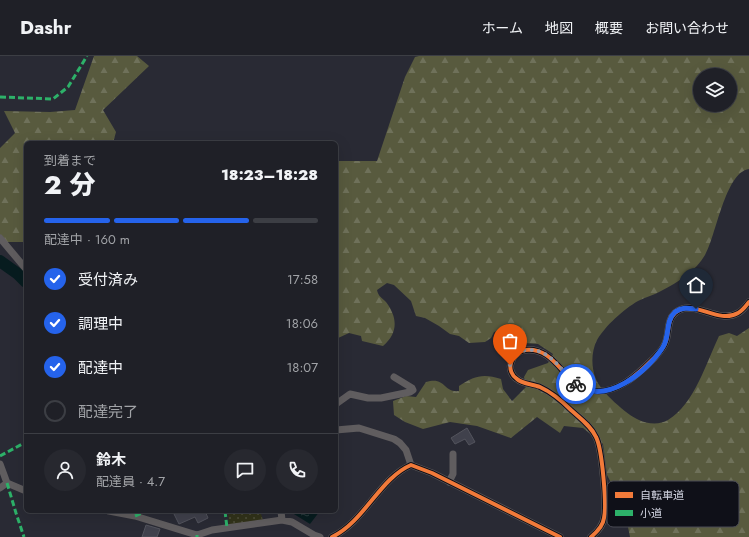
<!DOCTYPE html>
<html lang="ja">
<meta charset="utf-8">
<style>
:root{--surface:#1f2027;--page:#27282f;--text:#f1f3f6;--muted:#a1a3a7;--line:#3c3e44;--accent:#2563eb}
body{margin:0;font-family:Jost,"Noto Sans JP",sans-serif;background:var(--page);color:var(--text);height:100vh;display:flex;flex-direction:column;font-size:15px;white-space:nowrap}
*{box-sizing:border-box;margin:0}
p{font-size:13px;color:var(--muted)}
.icon{flex:none;width:22px;height:22px;fill:none;stroke:currentColor;stroke-width:2;stroke-linecap:round;stroke-linejoin:round}
.map{position:relative;flex:1;overflow:hidden}
.details{position:absolute;left:24px;top:85px;width:314px;height:372px;display:flex;flex-direction:column;background:var(--surface);border-radius:6px;box-shadow:0 4px 16px #0002,0 0 0 1px var(--line)}
.details>*{flex:none}
.tools{position:absolute;left:693px;top:12px;display:grid;gap:8px}
.tools a{display:grid;place-items:center;width:44px;height:44px;border-radius:50%;background:var(--surface);box-shadow:0 4px 16px #0002,0 0 0 1px var(--line);font-size:20px}
.pin{position:absolute;display:grid;place-items:center;width:34px;height:34px;color:#fff;margin:-41px -17px;border-radius:50% 50% 50% 0;rotate:-45deg;box-shadow:0 0 4px #0007}
.pin .icon{rotate:45deg}
.courier{position:absolute;display:grid;place-items:center;width:40px;height:40px;margin:-20px;border:3px solid #2563eb;border-radius:50%;background:#fff;color:#222;box-shadow:0 1px 5px #0007}
.head em{font-style:normal;font-weight:800}
.head div{display:flex;flex-direction:column-reverse}
.head{display:flex;align-items:center;justify-content:space-between;height:68px;padding:0 20px}
h1{font-size:26px;font-weight:800;line-height:30px}
.bar{display:grid;grid-template-columns:repeat(4,1fr);gap:6px 4px;align-content:center;height:48px;padding:0 20px}
.bar i{height:5px;border-radius:3px;background:var(--line)}
.bar .active{background:var(--accent)}
.bar p{grid-column:span 4}
.line{display:flex;align-items:center;gap:10px;padding:0 20px;border-top:1px solid var(--line)}
.line div{flex:1}
.round{display:grid;place-items:center;flex:none;width:42px;height:42px;border-radius:21px;background:var(--page)}
ol{padding:0 20px;list-style:none}
li{display:flex;align-items:center;gap:12px;height:44px}
li p{margin-inline-start:auto}
li .icon{padding:4px;border-radius:50%;background:var(--accent);color:#fff;stroke-width:4}
li:last-child{color:var(--muted)}
li i{width:22px;height:22px;border:2px solid var(--line);border-radius:50%}
header{display:flex;align-items:center;gap:24px;box-sizing:border-box;height:56px;padding:0 20px;background:var(--surface);border-bottom:1px solid var(--line)}
header strong{font-size:19px}
nav{display:flex;gap:22px;margin-inline-start:auto;font-size:14px}
.map>svg:first-child{display:block}
.grass{fill:url(#grass-dots)}
.forest{fill:url(#forest-firs);fill-rule:evenodd}
.water{fill:url(#water-ripples)}
.lines{fill:none;stroke-linecap:round;stroke-linejoin:round}
.river{stroke:#071c1f;stroke-width:12}
.building{fill:#40414c;stroke:#53545d}
.minor{stroke:#605d5f;stroke-width:7}
.quiet{stroke:#2db169;stroke-width:3;stroke-dasharray:6 3;stroke-linecap:butt}
.cycleway-casing{stroke:#0f1018;stroke-width:6}
.cycleway{stroke:#f17a3a;stroke-width:4}
.done{stroke:#9899a5;stroke-width:4;stroke-dasharray:0 7.2}
.route{stroke:#2563eb;stroke-width:5}
.key{fill:#0f1018;stroke:#4a4b55;stroke-width:1}
.key-label{font-size:11px;fill:#d3d5e2}
</style>
<header>
<strong>Dashr</strong>
<nav><a>ホーム</a><a>地図</a><a>概要</a><a>お問い合わせ</a></nav>
</header>
<div class="map">
<svg width="749" height="481" viewBox="0 0 749 481">
<defs>
<pattern id="grass-dots" width="8" height="8" patternUnits="userSpaceOnUse"><rect width="8" height="8" fill="#32331a"/><path d="M2 2h.1M6 6h.1" fill="none" stroke="#4f503b" stroke-width="1.8" stroke-linecap="round"/></pattern>
<pattern id="forest-firs" width="22" height="20" patternUnits="userSpaceOnUse"><rect width="22" height="20" fill="#585a3e"/><path d="M5 1l3.5 6h-7zM16 11l3.5 6h-7z" fill="#6f715a"/></pattern>
<pattern id="water-ripples" width="26" height="14" patternUnits="userSpaceOnUse"><rect width="26" height="14" fill="#071c1f"/><path d="M2 4q2-2 4 0t4 0M15 11q2-2 4 0t4 0" fill="none" stroke="#2a3c3f"/></pattern>
</defs>
<rect width="100%" height="100%" fill="#292a34"/>
<path class="grass" d="M228 455H260L263 464 229 469Z"/>
<path class="forest" d="M94 0H137L149 10 103 54 116 76 113 87H26V186H0V92L15 77 4 55 50 56 75 54Z
M419 0H749V113C725 116 716 181 705 199 696 215 677 227 661 235 654 239 646 241 638 245 624 253 605 270 597 284 591 296 591 311 596 323 600 335 627 359 639 364 647 368 660 369 668 364 694 349 707 305 719 280L729 277 737 280 749 272V481H630L628 471 618 455 622 448 607 419 603 388 583 372 564 370 560 377 537 361 511 382 477 370 450 366 423 373 405 366 394 359 393 345 406 340 416 341 426 326C446 320 443 337 459 335V330C474 320 483 317 501 323L503 333 512 345 526 331 524 321 528 314 548 307 553 298 538 288 524 287 515 279 503 273 494 276 491 282 485 286 469 287 459 280 450 278 439 270 425 262 416 260 411 245 394 229 387 227 377 234C378 240 382 242 386 246 398 262 398 277 383 290L362 285 361 280 349 277 336 283V105H377L405 21 415 1ZM700 19H730V49H700Z"/>
<path class="water" d="M289 455H320L310 468Z"/>
<g class="lines">
<path class="river" d="M0 205 18 218 26 226"/>
</g>
<path class="building" d="M467 372 475 386 469 389 465 383 455 388 451 382Z
M180 455H205L208 462 198 467 195 461 179 468 174 458Z
M146 469 160 473 157 481H142Z"/>
<g class="lines">
<path class="minor" d="M0 182 26 213
M336 348 350 338 368 342H381L410 336 413 334 412 332 394 321
M336 374 359 372 394 383 400 387 406 394 411 409
M0 408 7 427
M449 426 453 418V398
M0 432 7 427 26 435
M109 455 135 460 197 479 212 474 282 464 292 466 314 479 320 481
M281 455 282 464
M332 481C364 466 380 422 411 409L432 417 560 481
M591 481C597 476 603 470 604 462 607 449 602 392 596 381 591 370 580 362 571 354 563 346 551 336 540 331 533 328 522 328 517 323 512 320 509 313 511 307 513 300 518 295 525 294 551 291 560 317 578 329 583 333 589 334 595 335 618 337 637 319 652 304 657 299 664 293 666 285 669 276 667 264 675 257 693 241 717 269 738 257 742 255 746 250 749 246"/>
<path class="quiet" d="M0 41 53 43 68 31 87 0
M0 400 26 386
M7 427 16 457 24 481
M225 455 227 472
M135 460 147 455
M197 479V481"/>
<g class="cycleway-casing">
<path id="cycleway" d="M332 481C364 466 380 422 411 409L432 417 560 481
M591 481C597 476 603 470 604 462 607 449 602 392 596 381 591 370 580 362 571 354 563 346 551 336 540 331 533 328 522 328 517 323 512 320 509 313 511 307 513 300 518 295 525 294 551 291 560 317 578 329 583 333 589 334 595 335 618 337 637 319 652 304 657 299 664 293 666 285 669 276 667 264 675 257 693 241 717 269 738 257 742 255 746 250 749 246"/>
</g>
<use href="#cycleway" class="cycleway"/>
</g>
<g class="lines">
<path class="done" d="M510 309C514 300 517 295 527 294 550 292 561 315 576 328"/>
<path class="route" d="M576 328C605 351 648 315 663 291 670 280 665 265 675 256 682 251 688 252 696 253"/>
</g>
<rect x="607" y="425" width="132" height="46" rx="6" class="key"/>
<rect x="615" y="436" width="18" height="6" fill="#f17a3a"/>
<rect x="615" y="454" width="18" height="6" fill="#2db169"/>
<g class="key-label">
<text x="640" y="443">自転車道</text>
<text x="640" y="461">小道</text>
</g>
</svg>
<div class="tools">
<a><svg class="icon" aria-label="layers" viewBox="0 0 24 24"><path d="M12 4l9 5-9 5-9-5zM3 14l9 5 9-5"/></svg></a>
</div>
<div class="pin" style="left:510px;top:309px;background:#ea580c"><svg class="icon" aria-label="bag" viewBox="0 0 24 24"><path d="M5 8h14l-1 12H6zM9 8a3 3 0 0 1 6 0"/></svg></div>
<div class="pin" style="left:696px;top:253px;background:#1f2937"><svg class="icon" aria-label="home" viewBox="0 0 24 24"><path d="M3 11l9-7 9 7M6 9v11h12V9"/></svg></div>
<div class="courier" style="left:576px;top:328px"><svg class="icon" aria-label="bike" viewBox="0 0 24 24"><circle cx="6" cy="16" r="4"/><circle cx="18" cy="16" r="4"/><path d="M6 16l4-8h5l3 8M10 8l3 8H6M13 5h3"/></svg></div>
<section class="details">
<div class="head"><div><h1>2 分</h1><p>到着まで</p></div><em>18:23–18:28</em></div>
<div class="bar"><i class="active"></i><i class="active"></i><i class="active"></i><i></i><p>配達中 · 160 m</p></div>
<ol>
<li><svg class="icon" aria-label="check" viewBox="0 0 24 24"><path d="M5 12l5 5 9-10"/></svg>受付済み<p>17:58</p></li>
<li><svg class="icon" aria-label="check" viewBox="0 0 24 24"><path d="M5 12l5 5 9-10"/></svg>調理中<p>18:06</p></li>
<li><svg class="icon" aria-label="check" viewBox="0 0 24 24"><path d="M5 12l5 5 9-10"/></svg>配達中<p>18:07</p></li>
<li><i></i>配達完了</li>
</ol>
<div class="line" style="height:72px"><a class="round"><svg class="icon" aria-label="person" viewBox="0 0 24 24"><circle cx="12" cy="8" r="4"/><path d="M4 21q1-7 8-7t8 7"/></svg></a><div><b>鈴木</b><p>配達員 · 4.7</p></div><a class="round"><svg class="icon" aria-label="chat" viewBox="0 0 24 24"><path d="M4 5h16v11H9l-5 4z"/></svg></a><a class="round"><svg class="icon" aria-label="phone" viewBox="0 0 24 24"><path d="M5 4h4l2 5-3 2q2 4 5 5l2-3 5 2v4C11 20 4 13 5 4z"/></svg></a></div>
</section>
</div>
